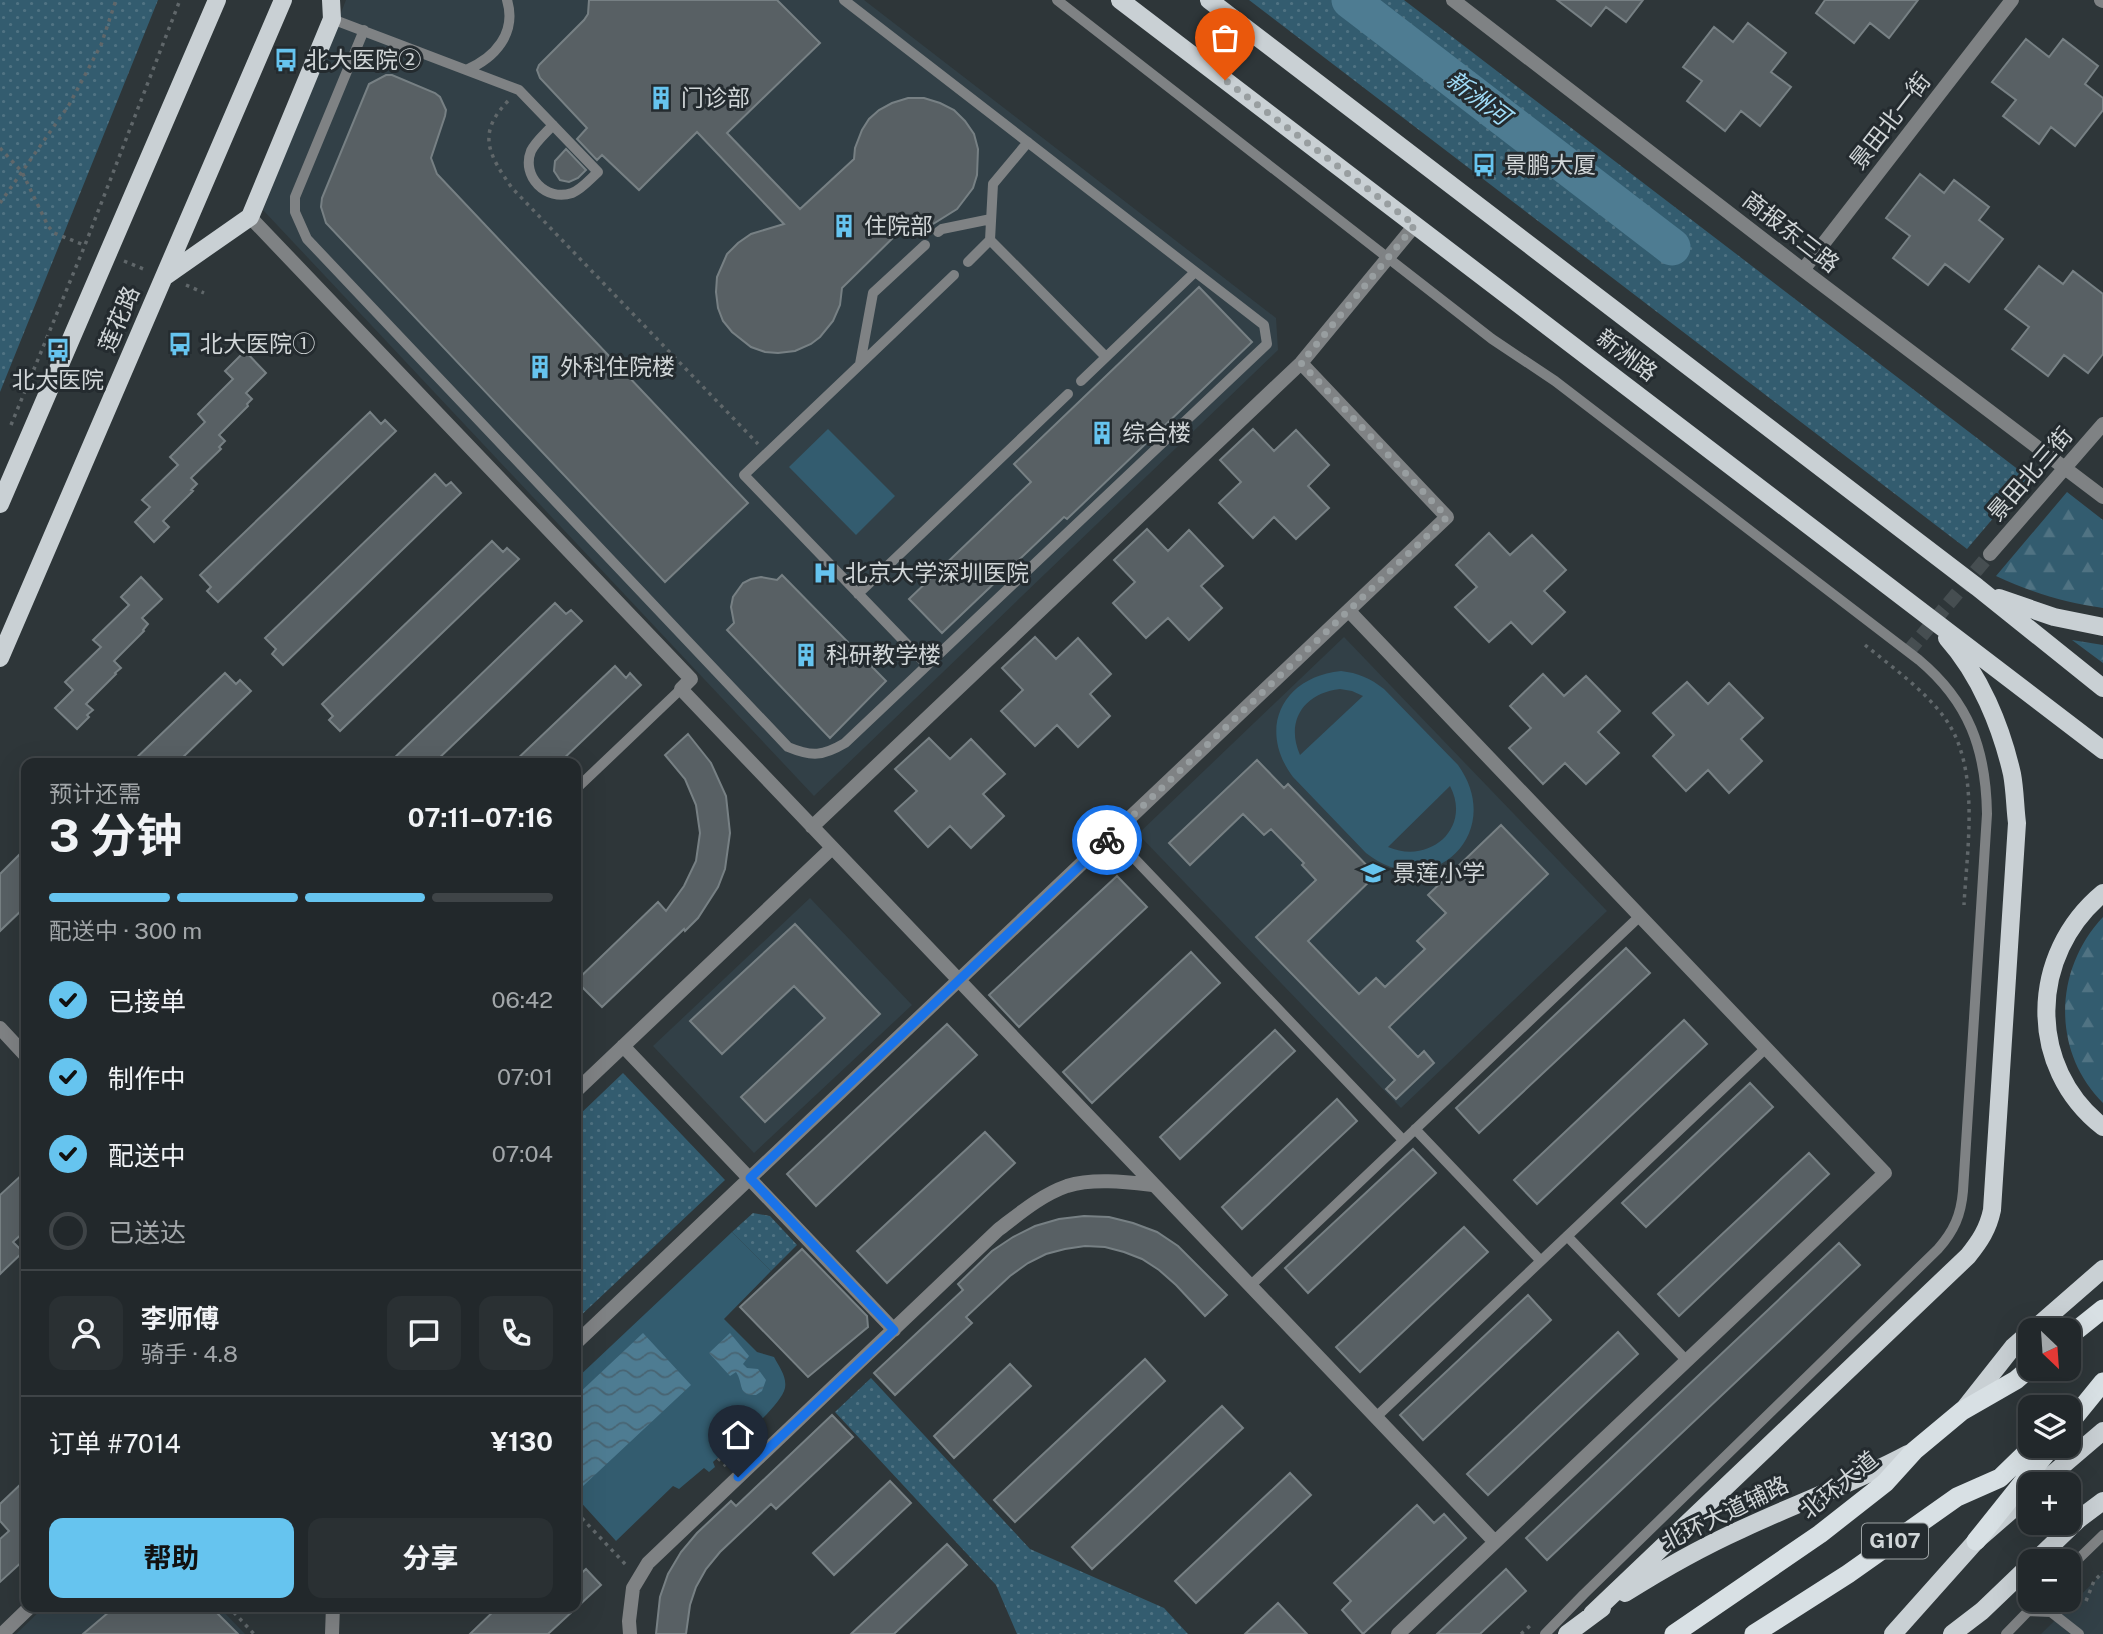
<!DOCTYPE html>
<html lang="zh">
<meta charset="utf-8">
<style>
:root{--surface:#22282b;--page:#2a3033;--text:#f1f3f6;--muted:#a2a6a9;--line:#3f4447;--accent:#66c4ef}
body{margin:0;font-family:"Public Sans","Noto Sans SC",sans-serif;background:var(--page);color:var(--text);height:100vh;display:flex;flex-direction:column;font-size:26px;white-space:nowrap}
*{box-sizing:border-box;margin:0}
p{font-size:23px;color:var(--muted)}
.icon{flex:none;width:38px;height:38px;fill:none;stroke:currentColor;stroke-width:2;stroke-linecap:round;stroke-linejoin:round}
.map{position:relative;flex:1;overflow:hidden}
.details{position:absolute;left:21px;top:758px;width:560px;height:854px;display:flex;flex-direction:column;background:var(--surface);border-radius:14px;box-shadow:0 7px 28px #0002,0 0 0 2px var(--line)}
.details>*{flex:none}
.needle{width:46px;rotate:155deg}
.fabs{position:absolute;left:2018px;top:1318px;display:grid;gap:14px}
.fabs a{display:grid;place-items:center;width:63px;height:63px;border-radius:14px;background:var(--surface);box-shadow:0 7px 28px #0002,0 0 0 2px var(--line);font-size:35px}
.pin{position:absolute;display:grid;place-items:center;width:60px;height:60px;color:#fff;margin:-72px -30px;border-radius:50% 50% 50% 0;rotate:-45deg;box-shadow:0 0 7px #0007}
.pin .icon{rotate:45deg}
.courier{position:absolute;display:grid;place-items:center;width:70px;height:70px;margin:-35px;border:5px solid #1a73e8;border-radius:50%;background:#fff;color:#222;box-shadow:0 2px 9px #0007}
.headline em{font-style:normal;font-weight:700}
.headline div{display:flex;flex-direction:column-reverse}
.headline{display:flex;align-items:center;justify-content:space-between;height:119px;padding:0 28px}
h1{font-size:46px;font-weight:700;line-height:52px}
.bar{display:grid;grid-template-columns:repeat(4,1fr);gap:10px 7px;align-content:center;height:84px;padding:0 28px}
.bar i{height:9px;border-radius:5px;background:var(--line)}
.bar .on{background:var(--accent)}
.bar p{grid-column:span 4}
.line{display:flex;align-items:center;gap:18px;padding:0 28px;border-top:2px solid var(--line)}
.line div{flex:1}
.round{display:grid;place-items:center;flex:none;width:74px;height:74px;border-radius:14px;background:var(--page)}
ol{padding:0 28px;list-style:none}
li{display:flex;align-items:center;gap:21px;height:77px}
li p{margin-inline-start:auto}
li .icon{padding:7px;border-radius:50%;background:var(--accent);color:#111;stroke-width:4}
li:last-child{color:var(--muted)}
li i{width:38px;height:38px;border:4px solid var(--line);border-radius:50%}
.primary-button{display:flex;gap:14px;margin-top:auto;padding:14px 28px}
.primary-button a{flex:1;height:80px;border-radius:14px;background:var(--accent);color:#111;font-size:28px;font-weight:700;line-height:80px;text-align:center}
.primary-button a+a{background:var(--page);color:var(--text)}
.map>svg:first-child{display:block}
.built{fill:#324047}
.grass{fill:url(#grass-dots)}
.forest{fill:url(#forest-firs)}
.pitch{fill:#335c6f;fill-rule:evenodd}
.water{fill:url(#water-waves)}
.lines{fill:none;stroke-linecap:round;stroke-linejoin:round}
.river{stroke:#4e7c92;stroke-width:37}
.building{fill:#586064;stroke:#778084;stroke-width:2}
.minor-tunnel{stroke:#464e51;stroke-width:14;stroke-dasharray:14 7;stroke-linecap:butt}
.path{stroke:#60676a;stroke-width:3.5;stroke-dasharray:3.5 5;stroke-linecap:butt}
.service{stroke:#7f8284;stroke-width:10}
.minor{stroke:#7f8284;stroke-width:14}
.primary{stroke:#c9d0d4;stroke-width:18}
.trunk{stroke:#d8e0e4;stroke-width:19}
.done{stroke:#989ea0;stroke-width:7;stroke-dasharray:0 12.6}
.route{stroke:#1a73e8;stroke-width:9}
.labels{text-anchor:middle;stroke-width:6;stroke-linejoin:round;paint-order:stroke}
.shield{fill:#242b2f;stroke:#9da3a5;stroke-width:2}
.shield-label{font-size:21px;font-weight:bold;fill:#d1d6d8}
.poi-label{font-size:23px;fill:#d1d6d8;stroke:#242b2f;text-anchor:start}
.street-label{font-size:23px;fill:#d1d6d8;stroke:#242b2f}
.water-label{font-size:24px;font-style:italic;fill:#a0dcf8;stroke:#242b2f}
</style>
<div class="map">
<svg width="2103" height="1634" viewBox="0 0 2103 1634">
<defs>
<pattern id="grass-dots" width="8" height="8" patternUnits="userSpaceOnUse" patternTransform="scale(1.75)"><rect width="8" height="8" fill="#335c6f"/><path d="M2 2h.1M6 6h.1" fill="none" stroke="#507383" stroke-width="1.8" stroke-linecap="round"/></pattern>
<pattern id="forest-firs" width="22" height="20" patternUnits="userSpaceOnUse" patternTransform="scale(1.75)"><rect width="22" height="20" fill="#335c6f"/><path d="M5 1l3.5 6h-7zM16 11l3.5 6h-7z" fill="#507383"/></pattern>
<pattern id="water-waves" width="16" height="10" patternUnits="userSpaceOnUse" patternTransform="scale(1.75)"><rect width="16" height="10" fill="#4e7c92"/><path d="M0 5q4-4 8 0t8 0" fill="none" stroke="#486472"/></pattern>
</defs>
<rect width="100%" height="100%" fill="#2e3639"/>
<path class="built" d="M346 0H864L1276 318 1278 350 814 796 263 210Z
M1344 637 1607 911 1401 1108 1138 834Z
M810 898 912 1005 754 1153 653 1046Z
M2103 1573V1634H2041Z
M45 1606 219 1607 245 1634H16Z"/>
<path class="grass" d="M0 0H158L0 392Z
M1249 0H1404L2028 477 1967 549Z
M623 1073 725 1180 576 1320V1118Z
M753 1213 770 1216 797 1245 771 1271 732 1232Z
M871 1378 1030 1549 1164 1608 1188 1634H1017L996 1585 835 1412Z"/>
<path class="forest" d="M2067 492 2103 520V608C2066 603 2030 592 1996 576Z
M2072 640 2103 645V663Z
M2103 917V1103C2051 1051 2054 969 2103 917Z"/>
<path class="pitch" d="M828 429 895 496 856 535 789 467Z
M1341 671C1358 673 1370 678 1384 689L1458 765C1507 833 1431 905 1366 853L1293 777C1257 729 1282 677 1341 671ZM1340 689 1352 691 1363 696 1300 755C1285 721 1304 693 1340 689ZM1450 786C1472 828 1430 865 1388 847Z
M732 1232 771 1271 724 1319 757 1352 774 1357C779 1367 787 1376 785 1388 781 1407 729 1449 713 1462L715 1467 709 1472 704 1468 679 1489 673 1486 616 1541 576 1497V1379Z"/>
<path class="water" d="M643 1333 691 1385 583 1486 576 1477V1396Z
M730 1333 749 1356 743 1364 747 1368 758 1369 766 1380 762 1391 756 1395C737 1396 744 1384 736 1372L730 1376 709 1353Z"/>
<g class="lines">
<path class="river" d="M1350 0 1672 247"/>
</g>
<path class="building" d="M589 0H777L820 43 727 133 800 209 854 159 855 148 862 130 869 119 879 110 892 103 908 98H924L940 103 954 110 965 121 974 134 978 149 977 175 973 188 957 209 917 234 907 224 842 288 840 305 833 321 820 337 811 344 795 351 778 353 765 352 751 347 732 332 723 321 718 308 716 292 717 277 727 254 738 243 751 234 784 224 697 132 639 190 602 155 597 160 577 139 587 128 540 78 537 70 539 65 584 20 588 14Z
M1557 0H1643L1626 22 1606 7 1591 26Z
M1825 0H1918L1889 38 1870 23 1854 43 1816 13Z
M1748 23 1786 53 1771 72 1791 87 1760 126 1741 111 1725 131 1687 101 1702 81 1683 67 1714 27 1733 42Z
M2026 39 2049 57 2063 39 2098 66 2085 84 2103 98V110L2075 146 2051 127 2039 144 2003 116 2016 100 1992 82Z
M386 75H392L435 93 440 97 446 110 445 116 431 158 437 174 748 503 665 582 326 223 321 207 322 198 369 84Z
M566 149 586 170 578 178 569 182 560 180 554 171 555 161Z
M1920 174 1944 193 1954 180 1989 207 1979 220 2003 239 1969 282 1945 264 1928 285 1893 258 1910 236 1886 218Z
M2039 266 2063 284 2073 271 2103 294V354L2088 373 2064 355 2048 376 2012 349 2029 327 2005 309Z
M1199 287 1252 342 1067 519 1064 517 942 633 909 599 1031 482 1014 464Z
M245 351 266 373 246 393 252 399 247 404 248 406 219 435 225 441 219 447 221 449 191 478 197 484 191 490 193 491 163 521 169 527 154 542 135 522 150 507 142 500 178 465 170 457 205 422 198 414 233 379 225 371Z
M370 412 381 424 385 420 396 431 218 602 207 591 211 587 200 575Z
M1253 429 1274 451 1296 430 1329 465 1308 486 1329 508 1296 539 1274 517 1253 538 1219 503 1241 482 1220 460Z
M435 474 446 486 451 482 461 493 283 665 272 654 276 649 265 638Z
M1147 529 1168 551 1189 530 1223 566 1201 586 1222 608 1189 640 1168 618 1146 638 1113 603 1135 582 1114 560Z
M1489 533 1510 555 1532 535 1566 570 1544 591 1565 612 1532 644 1511 622 1489 642 1455 607 1477 587 1456 565Z
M492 541 503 552 507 548 519 559 340 731 329 720 333 716 322 704Z
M782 575 886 681 830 738 727 630 734 623 731 607 733 597 743 583 751 579 761 577 777 580Z
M141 577 162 599 142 618 148 624 143 630 144 631 114 661 121 668 115 673 116 674 86 704 93 710 87 715 89 717 77 729 55 708 73 690 65 682 101 647 93 640 129 605 121 597Z
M555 603 566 614 571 610 582 621 434 763H389Z
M1035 637 1056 659 1078 638 1111 674 1090 694 1110 716 1078 747 1057 725 1035 746 1001 711 1023 690 1002 668Z
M615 666 626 678 630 673 641 685 559 763H513Z
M225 673 236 684 240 680 251 691 177 763H131Z
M1543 674 1564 696 1586 676 1620 711 1598 732 1619 753 1586 784 1565 763 1543 784 1509 748 1531 728 1510 706Z
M1687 682 1708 704 1729 683 1763 718 1741 739 1762 761 1729 793 1708 770 1686 791 1653 756 1674 735 1653 713Z
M688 734 711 763 726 796 730 833 725 869 718 887 698 918 685 931 684 929 602 1007 576 981 658 902 666 911 684 886 696 861 700 833 696 805 685 779 665 755Z
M929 738 950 759 971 739 1005 774 983 794 1004 816 971 848 950 826 928 847 895 811 917 791 895 769Z
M1257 760 1284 788 1288 784 1376 875 1308 941 1359 994 1376 978 1385 987 1425 949 1417 941 1446 913 1428 895 1501 825 1548 874 1389 1027 1418 1057 1424 1051 1434 1063 1396 1099 1386 1089 1395 1080 1256 937 1316 880 1302 865 1304 863 1271 829 1264 835 1243 814 1190 865 1169 843Z
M26 848V906L0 931V874Z
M1117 876 1147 907 1019 1027 989 995Z
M795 924 880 1014 765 1122 741 1097 825 1018 794 986 722 1054 690 1021Z
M1626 948 1650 973 1479 1133 1456 1108Z
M1191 952 1220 983 1092 1103 1063 1072Z
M1684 1020 1707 1044 1537 1204 1514 1180Z
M947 1024 977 1055 816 1206 787 1174Z
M1275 1030 1295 1051 1180 1159 1160 1137Z
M1750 1083 1773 1107 1646 1227 1622 1203Z
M1337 1099 1357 1121 1242 1229 1222 1207Z
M985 1132 1015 1163 887 1283 857 1251Z
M1413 1149 1436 1173 1308 1293 1285 1268Z
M1809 1153 1829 1174 1679 1316 1658 1294Z
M26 1171V1230L13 1242 23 1252 0 1274V1195Z
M1084 1216 1109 1217 1133 1223 1157 1232 1178 1246 1227 1295 1205 1316 1176 1285 1159 1270 1142 1259 1124 1252 1105 1247 1085 1246 1065 1249 1046 1254 1028 1263 1010 1276 966 1317 972 1323 895 1395 874 1373 963 1290 958 1284 992 1251 1013 1237 1035 1226 1059 1219Z
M1464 1227 1488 1252 1360 1372 1336 1347Z
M1839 1243 1860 1265 1547 1560 1526 1538Z
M802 1249 867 1316 868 1327 808 1377 740 1307Z
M1528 1295 1551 1320 1423 1440 1400 1415Z
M1618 1332 1638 1354 1488 1495 1467 1474Z
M1145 1359 1165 1381 1015 1522 994 1500Z
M1010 1364 1031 1386 954 1458 934 1436Z
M1222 1406 1243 1428 1092 1569 1072 1547Z
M832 1415 853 1437 776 1509 771 1504 720 1552 706 1569 696 1587 690 1605 686 1634H656L660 1597 668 1574 681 1552 697 1533 731 1501 736 1506Z
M1290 1473 1311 1495 1196 1603 1175 1581Z
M26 1479V1558L0 1582V1539L9 1531 0 1521V1504Z
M890 1481 911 1503 834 1575 813 1553Z
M1417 1505 1434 1523 1444 1514 1466 1538 1363 1634 1342 1610 1351 1601 1334 1583Z
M947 1544 967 1565 894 1634H851Z
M586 1569 601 1585 548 1634H470L499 1606H576V1578Z
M1506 1569 1526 1591 1480 1634H1437Z
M1278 1603 1307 1634H1245Z
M116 1606H210L238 1634H83Z"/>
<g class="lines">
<path class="minor-tunnel" d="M1908 652 1990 554"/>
<path class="path" d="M508 101C476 134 489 155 512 188L758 444
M0 148 22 172 48 226 54 233 84 245
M0 203 69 105 101 45 116 0
M124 261 146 270
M186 285 204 293
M11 425 85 245 180 0
M1865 645C1892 667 1923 689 1944 717 1981 766 1967 847 1964 905
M718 1458 726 1466
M576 1512 627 1566
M2086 1601 2094 1581 2103 1572
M228 1606 254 1634
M1521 1634 1532 1624"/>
<path class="service" d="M1057 0 1492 339 1555 381 1919 660C1969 702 1986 749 1987 814L1963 1191C1961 1215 1954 1231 1938 1249L1584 1594 1545 1634
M332 19 519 90 598 172C590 179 582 189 572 193 546 202 521 176 531 151 536 141 546 133 553 125
M364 30 295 197V212L307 239 788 747C812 757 823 756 845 743L1267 344 1264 325 844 0
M466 70C495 58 517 33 507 0
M1028 142 993 184 990 240 1106 357
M938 232 942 229 991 219
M968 262 990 240
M860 364 873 293 925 245
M1081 381 1195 272
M858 594 1068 394
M927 665 744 475 954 275
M576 789 681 689
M1112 835 1403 1140
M1415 1129 1541 1261
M1567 1236 1687 1361
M1250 1286 1640 916
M1375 1418 1766 1048
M2068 1569 2103 1535
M2028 1611 2051 1612 2079 1634
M2006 1634 2039 1600"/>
<path class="minor" d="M1453 0 1803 270 2103 497
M2101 0 2103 1
M250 217 691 679 681 689 1495 1542
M1803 270 2012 0
M1990 554 2103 424
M1349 611 1885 1173 1398 1634
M812 827 1301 363 1415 225
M0 1028 26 1056
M623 1046 894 1330
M576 1091 832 848
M576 1343 1447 517 1301 363
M2 1634 31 1606
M332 1634 333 1606
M630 1634 629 1621 633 1588 648 1563 998 1230C1019 1214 1041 1195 1067 1186 1093 1178 1126 1182 1153 1185"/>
<path class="primary" d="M1120 0 2103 750
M1209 0 1977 587 2103 688
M164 277 250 217 332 19 331 0
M0 504 217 0
M1999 598 2054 617 2103 627
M0 658 283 0
M2103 893C2029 954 2026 1067 2103 1127
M2033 1330 2103 1269
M1964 1409 2013 1347 2030 1332
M2041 1484 2103 1431
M2035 1561 2079 1519 2103 1501
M1625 1593C1663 1569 1702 1547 1742 1529 1797 1503 1854 1483 1908 1454
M1592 1614 1968 1256C1980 1241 1988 1229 1992 1210L2017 823C2015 807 2015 790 2012 774 2001 726 1980 675 1947 638
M1567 1634 1602 1608
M1893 1634 1976 1541 2030 1494
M1952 1634 1982 1611 2030 1565"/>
<path class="trunk" d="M2068 1337 2103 1309
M2068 1425 2103 1382
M1976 1541 2052 1446
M1674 1634 1820 1534 1885 1483 1914 1451 1962 1411 2016 1380 2030 1368
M1754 1634 1848 1574 1957 1497 2000 1478 2033 1446"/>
</g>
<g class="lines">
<path class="done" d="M1107 840 1447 517 1301 363 1415 225 1225 80"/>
<path class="route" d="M738 1477 894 1330 750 1178 1107 840"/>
</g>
<defs>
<g id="bus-bare" transform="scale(1.89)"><path d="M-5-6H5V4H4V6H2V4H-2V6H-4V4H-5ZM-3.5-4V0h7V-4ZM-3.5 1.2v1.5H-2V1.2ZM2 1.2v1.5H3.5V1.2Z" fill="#66c4ef" stroke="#242b2f" stroke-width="2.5" paint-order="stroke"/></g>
<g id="building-bare" transform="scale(1.89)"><path d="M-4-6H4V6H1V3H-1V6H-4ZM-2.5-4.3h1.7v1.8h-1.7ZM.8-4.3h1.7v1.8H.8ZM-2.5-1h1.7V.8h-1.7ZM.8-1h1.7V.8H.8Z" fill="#66c4ef" stroke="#242b2f" stroke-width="2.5" paint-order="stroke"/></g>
<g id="hospital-bare" transform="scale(1.89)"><path d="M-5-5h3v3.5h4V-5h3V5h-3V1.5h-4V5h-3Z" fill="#66c4ef" stroke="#242b2f" stroke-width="2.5" paint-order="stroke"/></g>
<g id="school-bare" transform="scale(1.89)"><path d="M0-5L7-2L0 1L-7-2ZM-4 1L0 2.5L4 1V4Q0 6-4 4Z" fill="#66c4ef" stroke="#242b2f" stroke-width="2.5" paint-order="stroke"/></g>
</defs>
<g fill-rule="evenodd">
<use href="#bus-bare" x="286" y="60"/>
<use href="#building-bare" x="661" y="98"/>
<use href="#bus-bare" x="1484" y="165"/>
<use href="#building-bare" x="844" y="226"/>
<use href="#bus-bare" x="180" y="344"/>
<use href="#bus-bare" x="58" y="350"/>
<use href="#building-bare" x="540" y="367"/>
<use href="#building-bare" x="1102" y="433"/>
<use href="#hospital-bare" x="825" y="573"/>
<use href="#building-bare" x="806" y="655"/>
<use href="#school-bare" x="1373" y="873"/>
</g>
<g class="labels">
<rect class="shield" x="1862" y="1523.5" width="66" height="35" rx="5"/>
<g class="shield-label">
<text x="1895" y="1548">G107</text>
</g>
<g class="poi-label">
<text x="306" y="68">北大医院②</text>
<text x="681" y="106">门诊部</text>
<text x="1504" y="173">景鹏大厦</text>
<text x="864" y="234">住院部</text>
<text x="200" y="352">北大医院①</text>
<text x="560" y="375">外科住院楼</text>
<text x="58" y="388" text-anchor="middle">北大医院</text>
<text x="1122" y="441">综合楼</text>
<text x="845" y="581">北京大学深圳医院</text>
<text x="826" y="663">科研教学楼</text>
<text x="1393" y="881">景莲小学</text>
</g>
<g class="street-label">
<text transform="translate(1890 121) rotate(-52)" y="8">景田北一街</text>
<text transform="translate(1791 232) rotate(38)" y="8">商报东三路</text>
<text transform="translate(119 319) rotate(-67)" y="8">莲花路</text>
<text transform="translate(1627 355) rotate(37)" y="8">新洲路</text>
<text transform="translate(2030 474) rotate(-49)" y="8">景田北三街</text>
<text transform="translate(1839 1485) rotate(-39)" y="8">北环大道</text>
<text transform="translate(1725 1513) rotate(-26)" y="8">北环大道辅路</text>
</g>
<g class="water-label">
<text transform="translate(1478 98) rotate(37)" y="8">新洲河</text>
</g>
</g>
</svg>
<div class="fabs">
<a><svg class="needle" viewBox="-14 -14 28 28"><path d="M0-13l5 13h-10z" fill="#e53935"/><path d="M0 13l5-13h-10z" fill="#a2a6a9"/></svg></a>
<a><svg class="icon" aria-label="layers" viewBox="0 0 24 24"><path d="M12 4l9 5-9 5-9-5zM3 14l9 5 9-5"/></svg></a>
<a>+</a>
<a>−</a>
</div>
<div class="pin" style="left:1225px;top:80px;background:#ea580c"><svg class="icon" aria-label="bag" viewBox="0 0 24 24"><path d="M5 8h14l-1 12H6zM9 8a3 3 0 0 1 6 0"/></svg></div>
<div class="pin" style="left:738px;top:1477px;background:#1f2937"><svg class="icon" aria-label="home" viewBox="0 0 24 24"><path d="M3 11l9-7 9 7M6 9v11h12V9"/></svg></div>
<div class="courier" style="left:1107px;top:840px"><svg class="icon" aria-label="bike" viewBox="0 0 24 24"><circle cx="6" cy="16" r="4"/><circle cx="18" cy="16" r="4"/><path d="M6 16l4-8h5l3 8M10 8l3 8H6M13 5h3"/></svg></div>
<section class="details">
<div class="headline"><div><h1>3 分钟</h1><p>预计还需</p></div><em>07:11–07:16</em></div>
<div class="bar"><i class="on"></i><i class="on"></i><i class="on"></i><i></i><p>配送中 · 300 m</p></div>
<ol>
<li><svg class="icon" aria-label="check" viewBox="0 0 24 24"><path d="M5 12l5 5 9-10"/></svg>已接单<p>06:42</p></li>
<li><svg class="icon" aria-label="check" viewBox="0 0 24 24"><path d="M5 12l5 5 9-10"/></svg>制作中<p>07:01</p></li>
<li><svg class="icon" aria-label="check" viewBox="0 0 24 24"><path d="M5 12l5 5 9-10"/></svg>配送中<p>07:04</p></li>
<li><i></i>已送达</li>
</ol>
<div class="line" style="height:126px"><a class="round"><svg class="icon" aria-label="person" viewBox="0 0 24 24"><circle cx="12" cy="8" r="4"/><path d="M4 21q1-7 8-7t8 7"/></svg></a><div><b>李师傅</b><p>骑手 · 4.8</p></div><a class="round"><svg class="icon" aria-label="chat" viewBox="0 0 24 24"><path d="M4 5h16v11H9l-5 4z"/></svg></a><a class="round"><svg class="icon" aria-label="phone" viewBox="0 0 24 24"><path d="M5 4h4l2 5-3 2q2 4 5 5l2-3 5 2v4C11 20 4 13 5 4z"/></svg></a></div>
<div class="line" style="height:91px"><div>订单 #7014</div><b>¥130</b></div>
<div class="primary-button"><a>帮助</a><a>分享</a></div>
</section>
</div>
